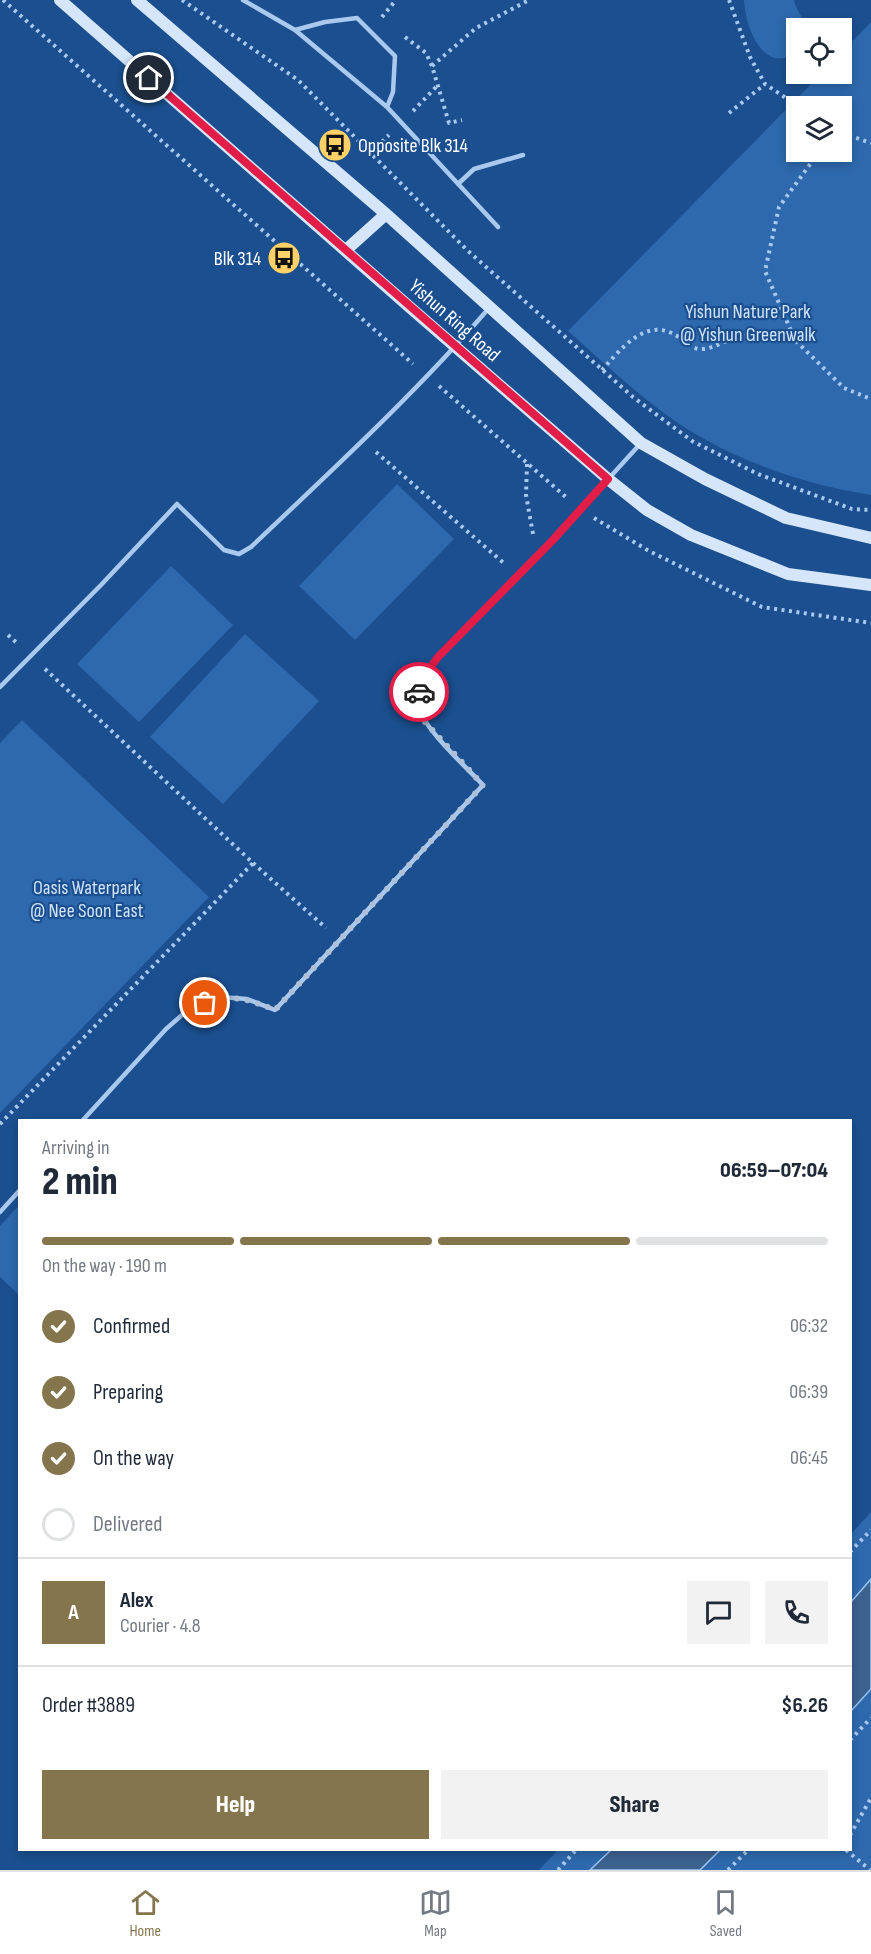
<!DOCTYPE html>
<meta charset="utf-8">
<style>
:root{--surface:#fff;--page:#f2f2f3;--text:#1f2937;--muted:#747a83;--line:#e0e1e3;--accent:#84754c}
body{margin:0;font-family:"Sofia Sans Condensed",sans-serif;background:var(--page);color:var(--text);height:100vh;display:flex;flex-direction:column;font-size:22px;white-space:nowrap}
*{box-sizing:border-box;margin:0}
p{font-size:20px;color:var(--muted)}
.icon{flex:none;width:33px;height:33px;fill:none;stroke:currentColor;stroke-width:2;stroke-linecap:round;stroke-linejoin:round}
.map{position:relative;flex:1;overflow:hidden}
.panel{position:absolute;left:18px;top:1119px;width:834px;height:732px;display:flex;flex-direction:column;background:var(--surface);border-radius:0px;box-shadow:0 3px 9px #0003}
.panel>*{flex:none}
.controls{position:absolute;left:786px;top:18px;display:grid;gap:12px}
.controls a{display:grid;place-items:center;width:66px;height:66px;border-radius:0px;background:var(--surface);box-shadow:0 3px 9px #0003;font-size:30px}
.pin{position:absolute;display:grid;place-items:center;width:51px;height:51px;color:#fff;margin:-26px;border:3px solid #fff;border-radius:50%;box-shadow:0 2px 6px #0007}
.courier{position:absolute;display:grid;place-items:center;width:60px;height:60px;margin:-30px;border:4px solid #e11d48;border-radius:50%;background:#fff;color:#222;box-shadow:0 2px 8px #0007}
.summary em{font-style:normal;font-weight:800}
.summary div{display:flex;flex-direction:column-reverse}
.summary{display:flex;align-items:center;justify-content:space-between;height:102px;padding:0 24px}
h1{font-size:39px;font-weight:800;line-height:45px}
.bar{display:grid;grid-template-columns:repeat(4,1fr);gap:9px 6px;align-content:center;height:72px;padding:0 24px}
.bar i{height:8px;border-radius:4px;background:var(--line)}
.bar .selected{background:var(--accent)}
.bar p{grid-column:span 4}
.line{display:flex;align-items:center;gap:15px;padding:0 24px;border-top:2px solid var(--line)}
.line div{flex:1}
.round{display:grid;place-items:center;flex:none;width:63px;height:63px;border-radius:0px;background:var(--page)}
ol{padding:0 24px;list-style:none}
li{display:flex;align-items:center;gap:18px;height:66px}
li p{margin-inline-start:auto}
li .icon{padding:6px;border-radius:50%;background:var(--accent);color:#fff;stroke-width:4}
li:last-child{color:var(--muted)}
li i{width:33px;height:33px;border:3px solid var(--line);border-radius:50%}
.cta{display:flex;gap:12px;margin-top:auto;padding:12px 24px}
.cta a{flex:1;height:69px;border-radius:0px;background:var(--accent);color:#fff;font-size:24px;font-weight:800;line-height:69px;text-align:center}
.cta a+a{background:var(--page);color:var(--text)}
.tabs{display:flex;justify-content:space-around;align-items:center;height:84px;border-top:2px solid var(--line);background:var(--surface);font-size:16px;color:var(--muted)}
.tabs a{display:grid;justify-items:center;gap:3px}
.tabs .selected{color:var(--accent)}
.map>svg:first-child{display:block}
.green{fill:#2e69ad;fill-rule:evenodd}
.water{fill:#3c6290;stroke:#9cc4f0;stroke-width:1.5}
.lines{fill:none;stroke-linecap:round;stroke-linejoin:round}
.path{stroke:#a9c9ee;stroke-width:4;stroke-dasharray:3 4.5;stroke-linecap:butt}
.lane{stroke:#a9c9ee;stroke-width:4.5}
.secondary{stroke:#d6e6fa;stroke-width:12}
.done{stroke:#afc1d8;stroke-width:6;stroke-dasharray:0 10.8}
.route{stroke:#e11d48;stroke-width:8}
.labels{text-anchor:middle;stroke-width:4.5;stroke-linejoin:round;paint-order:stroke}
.poi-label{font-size:20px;fill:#fff;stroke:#1b4f8f;text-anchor:start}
.park-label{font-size:20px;fill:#cfe3fa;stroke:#1b4f8f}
.street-label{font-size:20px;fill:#fff;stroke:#1b4f8f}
</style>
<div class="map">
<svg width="871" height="1870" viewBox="0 0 871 1870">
<rect width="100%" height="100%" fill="#1b4f8f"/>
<path class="green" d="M744 0H794C796 11 804 17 806 28H796V51L789 57C785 58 779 59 775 58 754 52 745 19 744 0Z
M871 22V495C813 486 757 468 706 440 655 412 612 370 568 331L821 74H842V52ZM796 106H842V152H796Z
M397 484 454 539 355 640 299 586Z
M171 566 233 625 139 722 77 664Z
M245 634 319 701 223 804 150 737Z
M22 720 209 897 0 1113V743Z
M19 1205V1295L0 1277V1226Z
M871 1512V1870H539L558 1850H850L851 1534Z"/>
<path class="water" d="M871 1579V1689L851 1711V1602Z
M611 1850H720L700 1870H590Z"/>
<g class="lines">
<path class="path" d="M3 0 413 364
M182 0 298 80 468 251 633 397 692 441 758 474 852 509 871 510
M729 0 750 57 765 84 798 106
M382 17 396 0
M405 37 426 53 432 66 449 123 462 120
M432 66 476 28 529 0
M413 111 437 86
M729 113 765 84
M842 133 871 143
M371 152 389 135
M819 152 779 207 765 271 795 340 844 388 871 399
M602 370C621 349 646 316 677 336 687 342 691 350 704 349 718 347 730 337 743 336 760 333 778 338 794 340
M439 386 567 498
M376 452 506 565
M527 464 526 495 533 534
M594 518 649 551 762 607 871 623
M8 635 19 645
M253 863 326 928
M0 1124 253 863 44 668
M850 1552 871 1530
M850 1740 871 1718
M850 1835 871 1798
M846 1850 870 1870
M558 1870 576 1850
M728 1870 748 1850"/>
<path class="lane" d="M243 0 295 30 387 107 498 227
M295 30 325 22 357 18 395 56 393 92 387 107
M458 184 474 169 523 155
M0 687 101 585 177 504 224 550 239 554 251 547C332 470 416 393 489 308
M83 1120 166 1029 190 1008 220 997 247 999 275 1010 483 785C467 768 421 726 418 705 417 687 428 671 438 657L552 541 641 443
M0 1212 20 1190"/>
<path class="secondary" d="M60 0 413 310 608 479 647 510 691 535 788 574 871 585
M137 0 386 214 641 443 705 479 786 518 871 538
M346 250 386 214"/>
</g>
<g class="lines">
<path class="done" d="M205 1003C232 993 250 1000 275 1010L483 785 425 722 418 705 419 692"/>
<path class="route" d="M149 78 608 479 552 541 438 657 427 672 419 692"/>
</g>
<defs>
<g id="bus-disc" transform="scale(1.725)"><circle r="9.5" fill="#ffd166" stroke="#1b4f8f"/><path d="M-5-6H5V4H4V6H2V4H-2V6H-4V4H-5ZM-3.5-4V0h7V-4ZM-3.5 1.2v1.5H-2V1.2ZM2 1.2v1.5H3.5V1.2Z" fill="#111"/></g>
</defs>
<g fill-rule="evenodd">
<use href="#bus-disc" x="335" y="145"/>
<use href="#bus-disc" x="284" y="258"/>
</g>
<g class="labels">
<g class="poi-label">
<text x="358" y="152">Opposite Blk 314</text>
<text x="261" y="265" text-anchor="end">Blk 314</text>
</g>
<g class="park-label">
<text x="748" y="318">Yishun Nature Park<tspan x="748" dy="23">@ Yishun Greenwalk</tspan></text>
<text x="87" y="894">Oasis Waterpark<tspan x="87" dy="23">@ Nee Soon East</tspan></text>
</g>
<g class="street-label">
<text transform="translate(455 320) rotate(41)" y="7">Yishun Ring Road</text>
</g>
</g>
</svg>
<div class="controls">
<a><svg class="icon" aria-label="locate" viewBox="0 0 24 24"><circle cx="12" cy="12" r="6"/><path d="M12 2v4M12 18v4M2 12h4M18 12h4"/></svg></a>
<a><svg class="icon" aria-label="layers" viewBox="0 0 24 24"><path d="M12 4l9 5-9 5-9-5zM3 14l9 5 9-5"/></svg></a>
</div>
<div class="pin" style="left:205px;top:1003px;background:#ea580c"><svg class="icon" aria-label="bag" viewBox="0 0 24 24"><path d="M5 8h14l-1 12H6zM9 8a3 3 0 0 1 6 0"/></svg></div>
<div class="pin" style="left:149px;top:78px;background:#1f2937"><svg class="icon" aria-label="home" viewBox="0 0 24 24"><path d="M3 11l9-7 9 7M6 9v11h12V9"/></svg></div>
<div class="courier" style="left:419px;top:692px"><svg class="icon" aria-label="car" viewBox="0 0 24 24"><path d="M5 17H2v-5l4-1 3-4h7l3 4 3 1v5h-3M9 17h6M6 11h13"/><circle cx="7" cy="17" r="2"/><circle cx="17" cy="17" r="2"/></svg></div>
<section class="panel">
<div class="summary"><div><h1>2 min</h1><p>Arriving in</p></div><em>06:59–07:04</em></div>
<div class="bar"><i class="selected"></i><i class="selected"></i><i class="selected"></i><i></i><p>On the way · 190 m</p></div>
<ol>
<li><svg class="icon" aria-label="check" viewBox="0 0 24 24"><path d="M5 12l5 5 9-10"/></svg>Confirmed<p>06:32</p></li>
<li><svg class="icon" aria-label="check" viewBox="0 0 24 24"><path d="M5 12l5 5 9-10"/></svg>Preparing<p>06:39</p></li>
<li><svg class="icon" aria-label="check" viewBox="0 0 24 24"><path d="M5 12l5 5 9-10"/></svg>On the way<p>06:45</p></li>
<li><i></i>Delivered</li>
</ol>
<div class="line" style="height:108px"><b class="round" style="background:var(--accent);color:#fff">A</b><div><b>Alex</b><p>Courier · 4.8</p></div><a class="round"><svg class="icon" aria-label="chat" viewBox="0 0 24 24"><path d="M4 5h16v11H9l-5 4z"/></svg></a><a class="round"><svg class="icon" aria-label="phone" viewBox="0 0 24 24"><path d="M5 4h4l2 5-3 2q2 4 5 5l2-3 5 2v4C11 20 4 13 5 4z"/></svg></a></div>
<div class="line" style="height:78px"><div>Order #3889</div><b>$6.26</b></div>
<div class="cta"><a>Help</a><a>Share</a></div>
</section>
</div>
<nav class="tabs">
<a class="selected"><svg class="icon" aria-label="home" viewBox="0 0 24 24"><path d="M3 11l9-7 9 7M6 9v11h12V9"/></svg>Home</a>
<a><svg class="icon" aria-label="map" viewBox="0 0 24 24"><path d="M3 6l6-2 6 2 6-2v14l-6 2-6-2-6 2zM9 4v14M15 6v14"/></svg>Map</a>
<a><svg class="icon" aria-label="saved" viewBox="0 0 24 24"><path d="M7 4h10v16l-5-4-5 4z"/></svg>Saved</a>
</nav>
